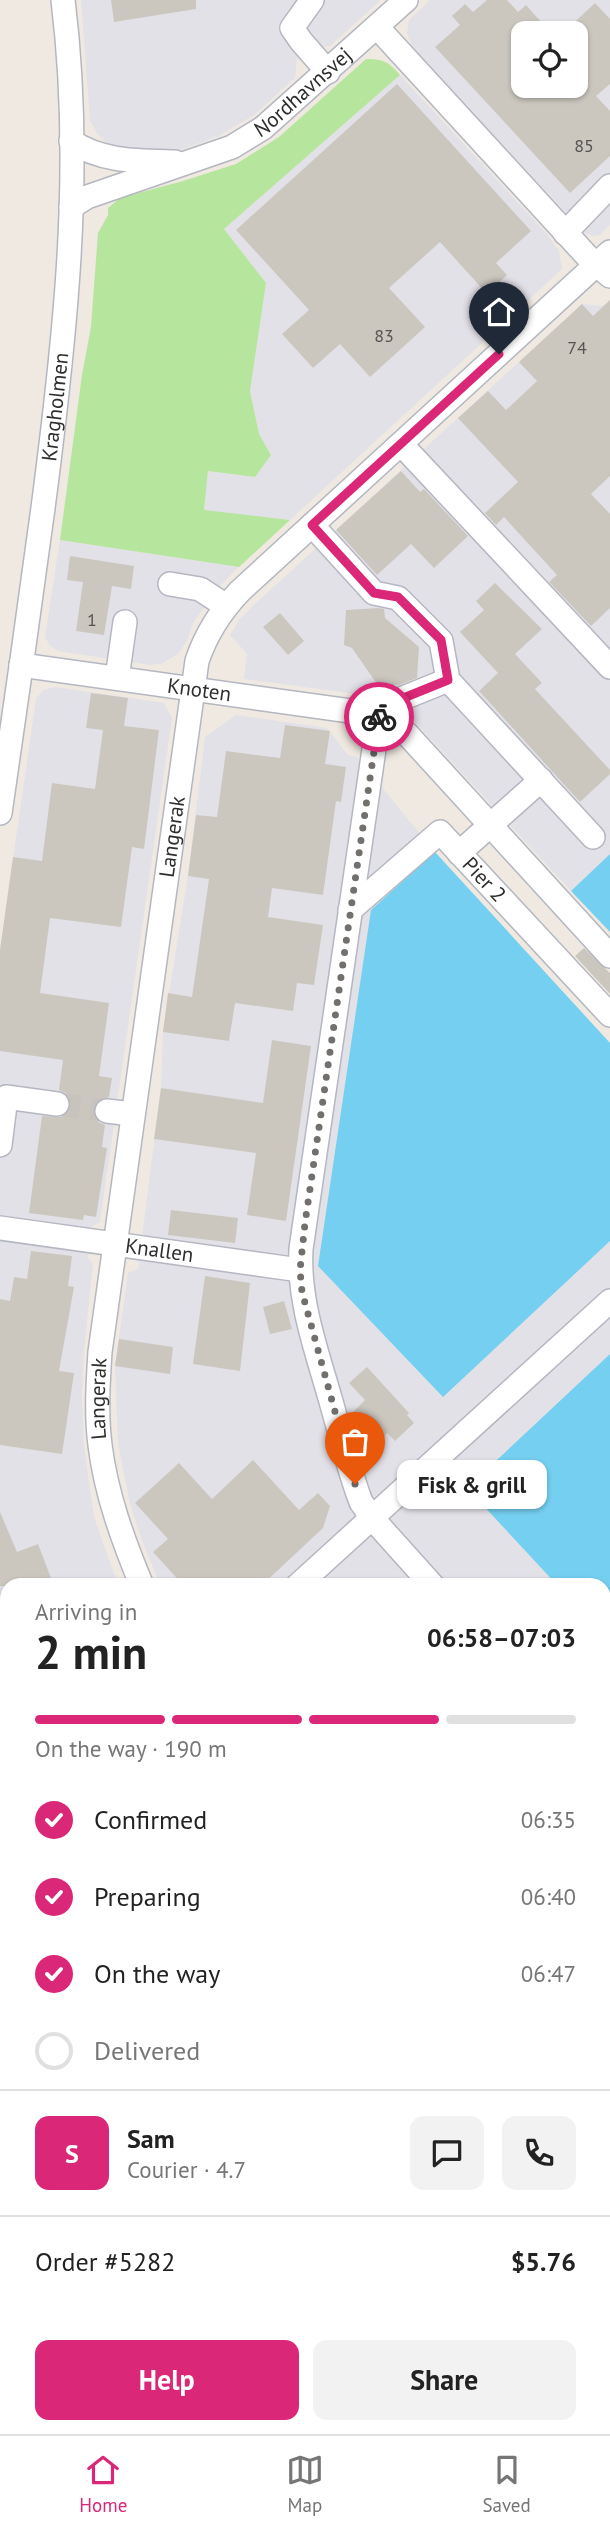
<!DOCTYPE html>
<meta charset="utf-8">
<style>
:root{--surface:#fff;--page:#f2f2f2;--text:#222;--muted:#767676;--line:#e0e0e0;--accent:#db2777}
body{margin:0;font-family:"PT Sans",sans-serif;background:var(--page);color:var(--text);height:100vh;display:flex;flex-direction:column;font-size:26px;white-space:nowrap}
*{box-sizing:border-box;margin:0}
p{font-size:23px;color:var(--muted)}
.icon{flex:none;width:38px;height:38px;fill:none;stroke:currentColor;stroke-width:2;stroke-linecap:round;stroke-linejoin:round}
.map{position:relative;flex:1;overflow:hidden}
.panel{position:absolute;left:0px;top:1578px;width:611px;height:856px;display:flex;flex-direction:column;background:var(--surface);border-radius:21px 21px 0 0;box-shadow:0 2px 5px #0004}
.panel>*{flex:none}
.buttons{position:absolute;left:511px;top:21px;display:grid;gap:14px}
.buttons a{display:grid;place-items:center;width:77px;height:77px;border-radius:14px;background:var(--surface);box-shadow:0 2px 5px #0004;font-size:35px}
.pin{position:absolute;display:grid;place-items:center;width:60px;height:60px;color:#fff;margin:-72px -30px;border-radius:50% 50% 50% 0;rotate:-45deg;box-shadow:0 0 7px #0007}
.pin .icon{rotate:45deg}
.courier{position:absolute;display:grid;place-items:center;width:70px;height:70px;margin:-35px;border:5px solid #db2777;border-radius:50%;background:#fff;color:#222;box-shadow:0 2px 9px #0007}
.bubble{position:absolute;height:49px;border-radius:14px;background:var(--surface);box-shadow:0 2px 5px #0004;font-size:23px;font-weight:700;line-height:49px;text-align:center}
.headline em{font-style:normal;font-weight:700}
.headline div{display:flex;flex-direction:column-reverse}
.headline{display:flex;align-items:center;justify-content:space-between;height:119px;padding:0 35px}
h1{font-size:46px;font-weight:700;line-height:52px}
.bar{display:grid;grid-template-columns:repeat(4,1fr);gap:10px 7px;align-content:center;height:84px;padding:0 35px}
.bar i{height:9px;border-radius:5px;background:var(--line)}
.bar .selected{background:var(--accent)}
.bar p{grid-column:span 4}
.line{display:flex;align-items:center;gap:18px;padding:0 35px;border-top:2px solid var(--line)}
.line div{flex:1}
.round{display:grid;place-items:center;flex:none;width:74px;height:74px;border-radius:14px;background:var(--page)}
ol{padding:0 35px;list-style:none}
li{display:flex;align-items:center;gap:21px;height:77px}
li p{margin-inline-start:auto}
li .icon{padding:7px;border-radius:50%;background:var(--accent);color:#fff;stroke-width:4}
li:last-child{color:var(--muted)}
li i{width:38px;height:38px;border:4px solid var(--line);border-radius:50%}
.button{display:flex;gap:14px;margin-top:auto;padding:14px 35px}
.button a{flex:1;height:80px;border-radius:14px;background:var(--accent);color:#fff;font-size:28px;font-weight:700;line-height:80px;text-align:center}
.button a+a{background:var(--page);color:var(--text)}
.dock{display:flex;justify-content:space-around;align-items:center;height:98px;border-top:2px solid var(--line);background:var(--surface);font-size:19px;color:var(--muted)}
.dock a{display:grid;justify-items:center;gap:4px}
.dock .selected{color:var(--accent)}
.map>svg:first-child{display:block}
.industrial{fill:#e3e1e8;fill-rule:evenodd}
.green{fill:#b6e59e}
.water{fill:#75cff0}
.building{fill:#cbc7bf}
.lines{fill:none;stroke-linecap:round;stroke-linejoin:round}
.minor-tunnel{stroke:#c8c4bd;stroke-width:23;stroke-dasharray:23 11;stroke-linecap:butt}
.minor-casing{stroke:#b4b7c1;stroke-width:26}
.minor{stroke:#fff;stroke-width:23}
.rail{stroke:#a3a6b8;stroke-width:5}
.done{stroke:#726f6d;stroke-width:7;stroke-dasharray:0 12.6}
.route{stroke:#db2777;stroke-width:9}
.labels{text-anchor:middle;stroke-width:6;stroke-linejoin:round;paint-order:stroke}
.number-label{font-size:18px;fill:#555452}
.street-label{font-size:21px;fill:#2e2e2e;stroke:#fff}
</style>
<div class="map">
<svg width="610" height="2434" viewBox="0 0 610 2434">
<rect width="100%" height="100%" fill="#efe9e1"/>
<path class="industrial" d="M81 0H381L330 46 321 47 316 44 297 59 295 78 254 115 219 136 180 150 147 153 118 148 107 143 98 135 90 121Z
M430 0H610V225L600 235 592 236 585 233 413 49 407 33 409 20ZM523 33H576V86H523Z
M400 75 546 233 559 251 562 269 290 520 204 511 208 471 255 477 271 455 259 434 250 391 266 283 224 229Z
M582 304 604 306 610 312V854L571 891 390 695 386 698 244 679 247 654 230 635 239 620 254 605Z
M60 540 239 567 218 588 193 623 187 641 178 654 161 664 150 665 58 651 50 646 45 637Z
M55 687 164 703 172 718 100 1222 91 1227 88 1258 93 1264 84 1350 82 1398 84 1447 94 1517 113 1571 120 1585 7 1586V1625L0 1614V950L36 699 43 690Z
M236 715 327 728 348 755 357 757 435 852 371 910 443 1396 610 1241V1354L467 1488 557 1585H160L141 1538 130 1504 118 1444 115 1366 128 1273 138 1269 161 1088 163 1031 188 876 205 737Z
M604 1636 610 1643V2279L604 2284Z
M0 1649 7 1657V1742L0 1733Z
M0 2127 7 2134V2178L0 2170Z
M237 2427H426L419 2434H244Z"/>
<path class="green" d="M366 59C383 59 389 62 400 75L224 229 266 283 250 391 259 434 271 455 255 477 208 471 204 510 290 520 239 567 60 540 82 375 91 327 98 233 108 215V208L120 198 183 181 236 164 279 137Z"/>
<path class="water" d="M435 852 610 1043V1241L443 1397 318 1266 371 910Z
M610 854V932L571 891Z
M610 1354V1643L604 1636V1586L557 1585 467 1488Z
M0 2170 7 2178V2427H237L244 2434H0Z
M610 2279V2434H419L426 2427H604V2284Z"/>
<path class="building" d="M111 0H196V9L114 22Z
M487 0H507L518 12 526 5 551 33H523V86H576V33H563L595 3 610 19V84L596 96 610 111V156L570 193 435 47 460 25 452 16 465 4 473 12Z
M397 84 531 231 496 263 507 275 487 294 440 242 389 288 425 327 370 377 340 344 313 368 282 334 309 310 236 230Z
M610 300V476L591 494 610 514V608L591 626 549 582 557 575 504 517 496 525 485 513 518 482 458 418 488 391 506 410 537 381 519 362 582 304 593 316Z
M401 471 420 492 424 489 468 536 434 568 411 544 377 575 336 530Z
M70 556 134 566 131 589 112 586 104 635 76 631 83 582 67 580Z
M495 583 542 629 515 654 542 683 535 689 610 770V774L580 802 479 691 498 673 460 632 484 610 476 601Z
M379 608 384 609 385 618 419 647 417 678 399 685 377 684 352 648 344 645 346 610Z
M280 613 304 641 288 655 263 627Z
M91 693 128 698 124 726 159 730 144 849 132 847 121 927 50 918 40 993 109 1003 99 1076 112 1078 109 1097 96 1102 93 1110 98 1122 105 1125 102 1147 107 1148 96 1217 84 1215 83 1220 29 1213 42 1116 62 1117 68 1113 71 1105 66 1093 59 1090 63 1060 0 1051V950L13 857 42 861 52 783 95 789 103 730 86 728Z
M285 725 330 731 325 764 346 767 341 802 336 801 323 895 272 888 268 917 323 925 314 985 297 983 293 1011 235 1003 229 1041 163 1032 168 993 192 997 209 879 188 876 196 815 217 817 226 751 280 758Z
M584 948 610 973V994L575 956Z
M272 1040 311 1046 286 1221 247 1215 256 1153 154 1139 161 1088 263 1103Z
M171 1210 238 1218 235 1243 168 1235Z
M31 1251 72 1256 68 1286 74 1287 59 1371 74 1373 62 1454 0 1445V1299L10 1301 14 1277 27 1279Z
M205 1276 250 1283 240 1371 193 1364Z
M284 1301 292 1329 270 1334 263 1307Z
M119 1339 173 1347 170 1374 115 1366Z
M367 1367 409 1413 407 1415 414 1423 395 1441 387 1433 379 1441 353 1412 365 1400 349 1383Z
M253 1460 299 1510 318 1493 330 1506 323 1528 261 1586H184L153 1552 168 1539 135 1503 179 1463 212 1499Z
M0 1512 17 1552 38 1544 54 1586H0Z"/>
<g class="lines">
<path class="minor-tunnel" d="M57 1104 107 1111"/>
<g class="minor-casing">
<g id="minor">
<path d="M312 0 292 28 301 41 328 72"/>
<path d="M377 27 587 256 610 276"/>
<path d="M71 141C101 162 139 161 175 162"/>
<path id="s1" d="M71 207 87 197 232 147 263 128 406 0"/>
<path d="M565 233 610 186"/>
<path d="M401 444 610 667"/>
<path d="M312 525 374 593 398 598 441 641 448 680 593 837"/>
<path d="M170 584 200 589 226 606"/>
<path id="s2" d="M21 665 379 715 407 734 610 956"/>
<path d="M117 678 125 622"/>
<path d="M379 715 301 1249C298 1300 316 1349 330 1398 340 1432 348 1468 361 1502L372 1518 433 1586"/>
<path d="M379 715 396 701 448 680"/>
<path id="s3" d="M0 813C15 711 29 610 43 508 65 340 84 169 63 0"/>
<path d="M459 853 541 780"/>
<path id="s4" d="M350 910 440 832 610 1015"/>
<path d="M107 1111 132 1114"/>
<path d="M0 1145 6 1097 57 1104"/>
<path id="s5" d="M0 1228 300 1270"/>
<path id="s6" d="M142 1586C123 1540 106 1494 100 1445 96 1414 98 1383 100 1352L197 661C206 634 220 612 240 591L610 252"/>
<path d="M297 1586 610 1301"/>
<path d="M0 1771 7 1777"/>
<path d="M604 1773 610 1780"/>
<path d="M604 1804 610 1799"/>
<path d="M0 1820 7 1814"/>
<path d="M0 1906 7 1914"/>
<path d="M604 2118 610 2125"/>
<path d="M0 2119 7 2127"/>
<path d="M282 2427 288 2434"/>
<path d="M376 2434 384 2427"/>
</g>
</g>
<use href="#minor" class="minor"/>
<path class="rail" d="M0 1630 7 1638
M604 2163 610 2169"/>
</g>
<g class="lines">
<path class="done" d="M355 1484 302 1292 300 1270 305 1223 379 717"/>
<path class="route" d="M379 717 396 701 448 680 441 640 398 597 374 593 312 525 499 354"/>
</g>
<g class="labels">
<g class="number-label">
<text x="584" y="152">85</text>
<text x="384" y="342">83</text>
<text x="577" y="354">74</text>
<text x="92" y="626">1</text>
</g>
<g class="street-label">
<text dy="7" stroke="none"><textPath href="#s1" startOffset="262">Nordhavnsvej</textPath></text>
<text dy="7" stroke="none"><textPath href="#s3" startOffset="410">Kragholmen</textPath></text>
<text dy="7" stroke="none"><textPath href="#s2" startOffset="180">Knoten</textPath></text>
<text dy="7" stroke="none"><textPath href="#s6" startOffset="761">Langerak</textPath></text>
<text dy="7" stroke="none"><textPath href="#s4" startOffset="184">Pier 2</textPath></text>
<text dy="7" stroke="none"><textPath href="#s5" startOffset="161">Knallen</textPath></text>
<text dy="7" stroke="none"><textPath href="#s6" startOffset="194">Langerak</textPath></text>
</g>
</g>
</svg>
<div class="buttons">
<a><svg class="icon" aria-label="locate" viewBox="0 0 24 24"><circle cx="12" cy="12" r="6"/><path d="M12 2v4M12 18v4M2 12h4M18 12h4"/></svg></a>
</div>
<div class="pin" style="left:355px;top:1484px;background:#ea580c"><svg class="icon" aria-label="bag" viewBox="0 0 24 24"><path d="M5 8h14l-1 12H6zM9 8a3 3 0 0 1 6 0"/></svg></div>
<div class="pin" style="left:499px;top:354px;background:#1f2937"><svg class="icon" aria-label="home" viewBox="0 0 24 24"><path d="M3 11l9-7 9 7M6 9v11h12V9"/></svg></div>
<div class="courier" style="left:379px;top:717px"><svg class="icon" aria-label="bike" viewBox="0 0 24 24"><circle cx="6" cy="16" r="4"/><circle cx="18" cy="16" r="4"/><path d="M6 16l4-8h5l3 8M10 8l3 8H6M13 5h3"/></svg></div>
<div class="bubble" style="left:397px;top:1460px;width:150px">Fisk &amp; grill</div>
<section class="panel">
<div class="headline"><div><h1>2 min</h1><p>Arriving in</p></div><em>06:58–07:03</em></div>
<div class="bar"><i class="selected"></i><i class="selected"></i><i class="selected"></i><i></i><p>On the way · 190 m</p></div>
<ol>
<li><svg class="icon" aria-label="check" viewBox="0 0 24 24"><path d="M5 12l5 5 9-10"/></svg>Confirmed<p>06:35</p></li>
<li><svg class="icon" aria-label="check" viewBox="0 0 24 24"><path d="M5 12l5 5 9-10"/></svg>Preparing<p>06:40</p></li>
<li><svg class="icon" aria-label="check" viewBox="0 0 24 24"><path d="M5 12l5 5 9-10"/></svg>On the way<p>06:47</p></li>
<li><i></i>Delivered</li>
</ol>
<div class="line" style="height:126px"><b class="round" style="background:var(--accent);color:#fff">S</b><div><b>Sam</b><p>Courier · 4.7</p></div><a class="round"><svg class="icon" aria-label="chat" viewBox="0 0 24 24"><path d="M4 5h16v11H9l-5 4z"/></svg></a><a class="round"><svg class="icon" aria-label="phone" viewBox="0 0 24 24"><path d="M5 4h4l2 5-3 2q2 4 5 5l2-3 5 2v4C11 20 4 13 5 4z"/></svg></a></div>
<div class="line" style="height:91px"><div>Order #5282</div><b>$5.76</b></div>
<div class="button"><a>Help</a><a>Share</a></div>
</section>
</div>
<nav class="dock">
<a class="selected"><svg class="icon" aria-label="home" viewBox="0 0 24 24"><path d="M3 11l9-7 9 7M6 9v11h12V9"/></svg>Home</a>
<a><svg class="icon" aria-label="map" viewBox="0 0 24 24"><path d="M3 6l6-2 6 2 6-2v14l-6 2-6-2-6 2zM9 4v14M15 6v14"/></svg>Map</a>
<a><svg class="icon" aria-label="saved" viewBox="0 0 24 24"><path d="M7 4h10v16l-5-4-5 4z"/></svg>Saved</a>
</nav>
